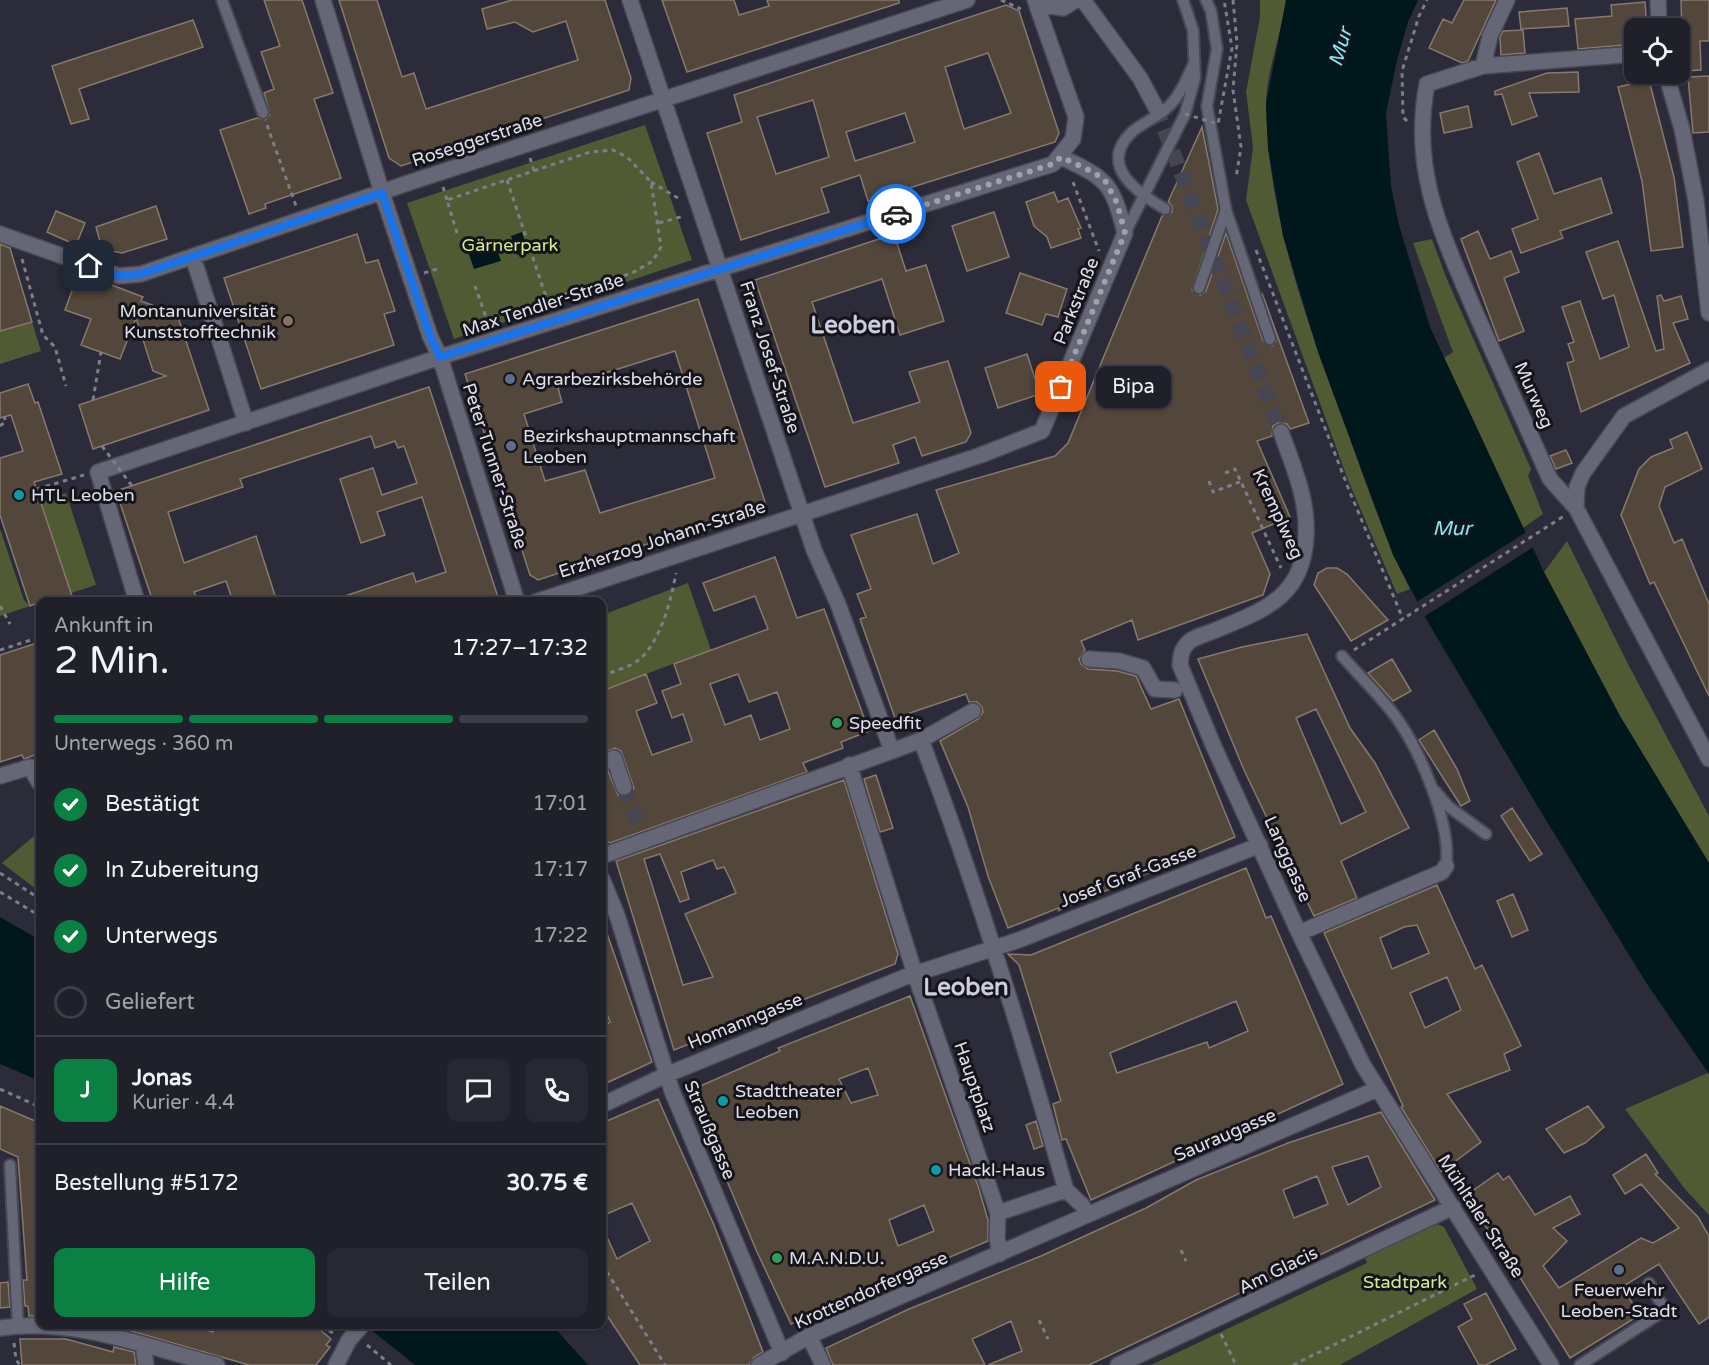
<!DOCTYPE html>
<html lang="de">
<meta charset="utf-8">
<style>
:root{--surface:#20202b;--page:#282833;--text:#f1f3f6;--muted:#a2a3a9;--line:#3d3e47;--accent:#0b8043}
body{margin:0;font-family:"Varela Round",sans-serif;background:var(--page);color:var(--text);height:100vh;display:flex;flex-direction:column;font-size:22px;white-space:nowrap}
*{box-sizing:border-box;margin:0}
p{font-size:20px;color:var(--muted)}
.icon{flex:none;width:33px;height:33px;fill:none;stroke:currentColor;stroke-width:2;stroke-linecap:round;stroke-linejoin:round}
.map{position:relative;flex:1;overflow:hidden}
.panel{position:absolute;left:36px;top:597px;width:570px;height:732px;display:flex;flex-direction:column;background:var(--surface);border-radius:12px;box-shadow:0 2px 4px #0004,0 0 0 2px var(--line)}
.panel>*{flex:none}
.tools{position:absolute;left:1624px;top:18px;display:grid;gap:12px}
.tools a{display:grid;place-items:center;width:66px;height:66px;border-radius:12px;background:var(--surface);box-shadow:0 2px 4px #0004,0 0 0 2px var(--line);font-size:30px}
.pin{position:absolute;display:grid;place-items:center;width:51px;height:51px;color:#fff;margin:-26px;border-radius:12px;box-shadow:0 3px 9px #0006}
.courier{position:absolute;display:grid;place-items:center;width:60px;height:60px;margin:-30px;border:4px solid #1a73e8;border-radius:50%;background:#fff;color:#222;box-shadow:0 2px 8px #0007}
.bubble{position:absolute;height:42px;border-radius:12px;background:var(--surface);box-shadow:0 2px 4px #0004,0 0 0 2px var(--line);font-size:20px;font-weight:600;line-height:42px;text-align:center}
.summary em{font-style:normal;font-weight:600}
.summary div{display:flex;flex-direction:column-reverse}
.summary{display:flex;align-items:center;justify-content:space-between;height:102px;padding:0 18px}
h1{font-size:39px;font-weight:600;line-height:45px}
.bar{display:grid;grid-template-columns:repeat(4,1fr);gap:9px 6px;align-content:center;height:72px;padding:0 18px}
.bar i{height:8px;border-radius:4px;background:var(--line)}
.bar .current{background:var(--accent)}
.bar p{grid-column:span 4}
.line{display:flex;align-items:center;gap:15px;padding:0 18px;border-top:2px solid var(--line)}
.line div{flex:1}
.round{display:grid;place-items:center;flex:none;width:63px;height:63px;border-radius:12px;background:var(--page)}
ol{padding:0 18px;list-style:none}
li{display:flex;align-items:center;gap:18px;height:66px}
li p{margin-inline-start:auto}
li .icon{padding:6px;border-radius:50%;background:var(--accent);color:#fff;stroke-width:4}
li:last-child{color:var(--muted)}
li i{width:33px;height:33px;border:3px solid var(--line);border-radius:50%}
.cta{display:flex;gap:12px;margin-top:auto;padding:12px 18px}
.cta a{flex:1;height:69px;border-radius:12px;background:var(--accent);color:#fff;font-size:24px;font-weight:600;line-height:69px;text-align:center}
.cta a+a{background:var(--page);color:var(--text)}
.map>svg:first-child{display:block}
.green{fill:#515b33}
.water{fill:#00181c}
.pier{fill:#2b2b39}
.building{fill:#53463b;stroke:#87796d;stroke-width:1.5;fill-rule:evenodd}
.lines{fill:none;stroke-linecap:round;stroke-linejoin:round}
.street-tunnel{stroke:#464653;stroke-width:15;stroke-dasharray:15 8;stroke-linecap:butt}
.lane-casing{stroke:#484854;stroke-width:14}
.street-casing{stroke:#484854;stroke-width:18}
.path{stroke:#7d7e8a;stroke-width:3;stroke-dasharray:4.5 4.5;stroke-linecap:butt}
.lane{stroke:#656676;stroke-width:10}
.street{stroke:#656676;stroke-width:15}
.street-bridge-casing{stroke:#484854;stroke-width:18;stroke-linecap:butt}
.path-bridge{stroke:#7d7e8a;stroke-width:3;stroke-dasharray:4.5 4.5;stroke-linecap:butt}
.street-bridge{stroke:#656676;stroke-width:15}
.done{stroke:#a0a1ab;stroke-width:6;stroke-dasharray:0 10.8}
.route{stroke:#1a73e8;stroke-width:8}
.education-dot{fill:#8d6e63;stroke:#14141a;stroke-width:2}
.service-dot{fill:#5c6f8a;stroke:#14141a;stroke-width:2}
.culture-dot{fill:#0f9aa8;stroke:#14141a;stroke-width:2}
.leisure-dot{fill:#2e9e5b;stroke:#14141a;stroke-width:2}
.labels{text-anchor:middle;stroke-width:6;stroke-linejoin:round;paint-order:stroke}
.street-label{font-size:18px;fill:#dfe0e9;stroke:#14141a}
.park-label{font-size:18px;fill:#d4ec8c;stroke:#14141a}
.poi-label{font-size:18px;fill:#dfe0e9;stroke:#14141a;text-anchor:start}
.water-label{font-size:20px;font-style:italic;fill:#82e9f8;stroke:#14141a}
.district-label{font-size:24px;font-weight:bold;fill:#cccddf;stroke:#14141a}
</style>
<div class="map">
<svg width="1709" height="1365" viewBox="0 0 1709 1365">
<rect width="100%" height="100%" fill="#2b2b39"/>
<path class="green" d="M1260 0H1286C1282 33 1265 76 1266 107 1268 218 1308 325 1346 428 1366 483 1384 538 1410 589L1397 594 1348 480 1246 200 1253 147 1246 92 1260 17Z
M645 125 692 260 454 339 407 203Z
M1432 239 1446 277 1531 469 1528 476 1543 514 1523 528 1444 358 1453 352 1413 243Z
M32 322 41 351 0 364V331Z
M66 493 96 585 71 593 41 501Z
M0 529 24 600 30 606 0 616Z
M1567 541 1629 666 1709 816V863L1620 716 1544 572Z
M688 583 711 650 602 690V615Z
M40 831V892L2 863Z
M1708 1073 1709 1074V1215L1685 1189 1625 1109Z
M1434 1223 1444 1227 1477 1289 1340 1365H1151L1367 1263 1364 1256Z"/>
<path class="water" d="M1286 0H1418L1408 22 1397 60 1386 113 1391 187 1399 225 1430 327 1544 572 1620 716 1709 863V1074L1647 984 1544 817 1429 624 1393 555 1318 352 1283 236 1268 149 1266 104Z
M522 232 528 251 517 255 511 236Z
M494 240 501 261 474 269 467 249Z
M0 917 40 940V1081L0 1064Z
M365 1325H552L588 1365H415Z"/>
<path class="pier" d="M1528 531 1535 546 1422 618 1415 603Z"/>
<path class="building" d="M264 0H302L333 93 314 99 341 178 265 204 266 208 249 214 220 130 257 118 265 120 270 115 264 93 274 89 261 52 280 46Z
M339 0H377L402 77 414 73 426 109 578 60 566 21 533 32 515 22 487 29 482 9 512 0H605L631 78 629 90 401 166 389 158Z
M662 0H734L739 15 769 6 767 0H899V3L687 72Z
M1464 0H1496L1468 61 1462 63 1429 48 1443 19 1452 23Z
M1681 0H1709V41H1700L1701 70 1683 71Z
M1645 2 1647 28H1635V44L1578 49 1575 19 1612 16 1611 5Z
M1006 5 1019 11 1059 133 1055 142 868 201 860 175 821 188 829 212 741 240 707 133 742 122 734 95ZM988 53 1011 113 964 129 945 67ZM813 100 829 157 776 174 757 117ZM905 113 915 142 855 161 846 132Z
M1567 8 1569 26 1521 29 1519 12Z
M193 20 203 47 79 89 89 119 71 124 52 66Z
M1523 30 1525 53 1501 55 1500 37 1503 31Z
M1578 72 1579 92 1529 93 1537 116 1512 125 1502 94 1495 95V91L1547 73Z
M1709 76V132L1693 133 1688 77Z
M1649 80 1674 177 1683 247 1651 251 1642 181 1618 87Z
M1468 106 1472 127 1444 133 1440 113Z
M1202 127 1218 209 1192 290 1200 295 1206 291 1226 233 1263 341 1272 346 1277 340 1262 293 1309 423 1290 429 1287 424 1278 423 1273 426 1272 436 1257 441 1290 517 1252 533 1270 574 1263 595 1138 640 1132 620 1081 641 1085 650 1079 659 1081 664 1088 669 1117 671 1136 676 1151 709 1179 699 1235 837 1059 910 1061 907 1008 928 988 876 968 807 940 741 978 719 983 712 982 707 977 702H969L966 694 895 718 860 619 866 617 857 594 871 589 851 535 917 514 933 564 959 553 936 490 1055 456 1068 443 1162 216 1172 212V206L1168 202Z
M1539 153 1554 194 1601 178 1612 213 1560 231 1563 238 1521 253 1512 229 1538 219 1517 162Z
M1054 192 1058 202 1068 198 1081 228 1078 229 1081 238 1051 248 1047 237 1034 226 1026 202Z
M156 206 167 239 122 253 102 249 96 227Z
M56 211 85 223 76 245 47 232Z
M994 212 1009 257 967 271 952 226Z
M1478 231 1490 259 1511 251 1519 272 1504 278 1524 331 1499 341 1461 239Z
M357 234 366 263 378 260 395 311 384 314 394 345 261 389 224 278Z
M894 234 906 271 926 265 944 321 900 335 882 279 812 302 853 423 920 402 909 372 948 361 971 433 966 442 922 456 915 437 893 445 899 463 825 487 755 280Z
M1618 241 1656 351 1664 349 1657 296 1661 295 1664 301 1681 296 1688 319 1673 323 1690 363 1581 412 1567 363 1574 361 1568 344 1574 342 1562 307 1580 301 1600 359 1629 347 1614 295 1603 299 1586 252Z
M0 244 10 248 32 322 0 331Z
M1020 273 1067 289 1058 317 1046 314 1042 325 1006 313Z
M77 277 102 287 104 282 143 297 141 301 177 314 209 410 93 449 79 405 166 376 153 371 136 318 120 359 81 345 91 319 65 310Z
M698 299 766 505 538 580 530 575 465 374ZM675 351 715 478 600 513 585 470 545 481 524 414 562 402 558 388Z
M1027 354 1040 394 998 408 985 368Z
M28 384 35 403 38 402 62 474 34 482 74 602H40L30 606 0 515V458L23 451 11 415 0 418V393Z
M429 387 498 597 483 602H336V599L413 573 416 582 446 572 422 497 377 512 385 535 361 543 340 479 373 468 382 495 417 483 404 446 398 448 395 441 375 448 371 436 240 479 243 487 168 512 184 563 256 536 277 602H233L226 581 194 592 196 596 179 602H153L116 491Z
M1687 432 1702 469 1665 487 1659 506 1674 543 1682 539 1709 604V696L1654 582 1650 584 1621 515 1639 469 1651 457 1673 448 1670 440Z
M1566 450 1572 463 1556 469 1550 456Z
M775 557 797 618 824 609 869 731 841 742 843 748 803 763 807 772 610 843 607 841 602 828V771H608L618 795 628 796 634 788 621 751 615 748 602 753V691L646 674 657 703 636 711 652 755 692 741 683 714 672 718 662 691 681 684 674 664 768 629 755 596 714 611 703 583ZM738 674 749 702 777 692 790 729 760 740 751 715 725 725 710 684Z
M1327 568H1337L1347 574 1388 620 1351 641 1314 585 1318 573Z
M1307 634 1350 728 1375 763 1409 828 1341 861 1357 898 1314 916 1244 770 1198 659 1242 647ZM1316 709 1366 812 1341 824 1296 718Z
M40 642V753L24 759 22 755 0 762V655Z
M1392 659 1411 691 1393 701 1368 673Z
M1434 730 1457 769 1470 801 1461 806 1419 740Z
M876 775 893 828 880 832 864 779Z
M844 780 898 954 895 964 674 1050 616 861ZM660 854 680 902 689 899 681 872 713 860 717 869 724 867 730 879 736 893 685 914 713 977 683 985 644 859Z
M1512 808 1542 854 1530 861 1501 816Z
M1246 868 1266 918 1271 916 1343 1084 1091 1200 1066 1139 1062 1140 1053 1104 1061 1101 1019 965 1008 954 1031 955ZM1236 1001 1248 1031 1209 1048 1207 1042 1117 1073 1110 1053Z
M1437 885 1475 969 1482 965 1521 1046 1504 1054 1510 1070 1447 1094 1481 1142 1441 1172 1401 1107 1403 1106 1324 933ZM1417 925 1429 953 1392 969 1380 938 1404 927ZM1447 977 1461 1010 1425 1028 1410 993Z
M1513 894 1528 930 1512 937 1497 901Z
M604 925 652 1062 602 1085V1027L610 1022 602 1001V926Z
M910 996 979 1189 988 1220V1241L791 1324 757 1252 689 1091 780 1051 778 1048ZM868 1068 878 1095 851 1103 839 1079ZM924 1205 934 1231 898 1246 889 1220Z
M658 1099 714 1225 763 1352 754 1357 749 1365H640L602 1308V1226L617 1259 650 1241 632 1203 602 1216V1123Z
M0 1106 40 1123V1316H29L28 1306H25L23 1280H27L18 1157 0 1149Z
M1588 1106 1604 1127 1585 1143 1564 1153 1546 1129Z
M1381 1112 1435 1200 1089 1365H988L1022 1351 1011 1321 972 1339 985 1365H833L826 1348 909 1309 1041 1256 1146 1208 1196 1180 1288 1143ZM1368 1156 1381 1187 1348 1205 1332 1167ZM1317 1176 1328 1204 1294 1218 1283 1190Z
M1036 1121 1043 1146 1034 1149 1026 1125Z
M1646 1154 1658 1173 1655 1174 1698 1217 1709 1236V1317L1699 1324 1659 1264 1622 1287 1640 1315 1570 1358 1516 1271 1465 1196 1498 1173 1503 1180 1509 1176 1535 1215 1570 1196 1580 1214 1553 1228 1567 1241 1543 1266 1559 1288 1641 1238 1653 1243 1679 1228 1641 1184 1625 1194 1613 1175Z
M8 1282 10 1307 0 1308V1283Z
M1486 1293 1516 1349 1486 1365H1479L1458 1327 1472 1319 1464 1304Z
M117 1324H186L213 1332 218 1324H313L331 1339 326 1345 330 1347 316 1365H249L117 1327Z
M20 1339H66L113 1352 114 1347 134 1352 136 1365H22Z"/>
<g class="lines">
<path class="street-tunnel" d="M1156 108 1281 432
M624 787 640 829"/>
<g class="lane-casing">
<path id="lane" d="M222 0 263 113
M1165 209C1138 193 1096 165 1133 131 1144 122 1158 117 1168 107 1180 96 1187 78 1194 63
M1226 210 1270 339
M1125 233 1185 114 1195 78 1193 30 1183 0
M1199 288 1226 210 1207 106 1217 49 1211 11 1206 0
M1342 656C1361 678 1384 699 1400 723 1422 756 1452 827 1446 866
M1435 791 1449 807 1486 834
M10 1165 18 1326
M1580 1365 1665 1310 1649 1283"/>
</g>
<g class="street-casing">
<path id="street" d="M323 0 382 193 430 336 440 357 517 602
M1083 0 1140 78 1156 108
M1658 0 1659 28
M1038 4 1063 8 1076 0
M1635 54 1483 66 1427 84C1410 172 1443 236 1477 316 1501 370 1525 424 1550 479L1576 508 1709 759
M1483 66 1490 36 1507 0
M1666 74 1682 129 1696 201 1709 313
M0 234 119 276 141 274 411 182 967 0
M193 257 246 423
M1281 432C1293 466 1308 499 1306 535 1304 597 1264 610 1216 630 1207 634 1192 637 1187 644 1181 650 1181 656 1180 665L1214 747 1299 933 1363 1065 1551 1365
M1576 508 1577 487 1583 473 1624 416 1709 370
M137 602 98 472 440 357 1053 164 1073 139 1076 117 1035 0
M535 602 981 455 1042 431 1125 233C1112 183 1108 179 1061 157
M1089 659 1119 661 1143 668 1155 689 1175 690
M921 740 973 711
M892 751 921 740C977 887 1023 1038 1066 1190L1082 1205 1087 1215
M605 762 614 758 624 787
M849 765 915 974 998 1213 1066 1190
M0 776 30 767 40 784
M602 856 892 751 838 604 814 550 630 0
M602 879 617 915 672 1091 782 1353
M1299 933 1442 872 1446 866
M602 1105 666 1075 905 977 1019 940 1260 845
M998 1213 997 1238 1000 1254
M0 1328C73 1317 147 1347 217 1365
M809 1336 823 1365
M143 1346 146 1365
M336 1365 349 1340
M759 1365 809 1336 1377 1089
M1118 1365 1453 1207"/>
</g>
<path class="path" d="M1001 0 1021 9
M1233 0 1237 43 1233 90 1241 147 1236 178
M1407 121 1403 117 1402 71 1419 16 1427 0
M267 125 296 206
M530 158 534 171
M507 180 547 300
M651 182 678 198
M1073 182 1099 251
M443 187 447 200
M659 223 684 216
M457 233 447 200 590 152 613 150 627 157 651 182 661 247 653 261 632 273 487 320 475 286
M1256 250 1349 490 1403 619
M22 259 43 335 55 347 66 386
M424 273 437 269
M234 333 242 331
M93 400 101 352
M0 426 6 421 4 417
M1225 473 1235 469 1281 568
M1209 481 1213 492 1242 481
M37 489 84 475
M0 606 10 624
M0 650 40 637
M1354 650 1564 516
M602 676C613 671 631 667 640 659 661 640 671 600 676 573
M0 873 40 899
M0 892 40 916
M0 1089 40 1107
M1181 1250 1186 1261
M602 1264 665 1365
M1039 1320 1048 1339
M320 1324 325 1327
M327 1324 325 1327 335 1335
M1221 1334 1236 1365
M14 1343 16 1360 20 1365
M367 1345 391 1365
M1293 1365 1477 1274"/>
<use href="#lane" class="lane"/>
<use href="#street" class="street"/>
<g class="street-bridge-casing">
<path id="street-bridge" d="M349 1340 363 1324"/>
</g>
<path class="path-bridge" d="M1185 114 1218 124 1232 48 1224 0
M102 446 132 486"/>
<use href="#street-bridge" class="street-bridge"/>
</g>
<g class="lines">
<path class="done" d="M896 214 1053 164 1061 157 1095 173 1106 182 1117 203 1125 233 1061 387"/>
<path class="route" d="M89 266 119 276 141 274 382 193 430 336 440 357 896 214"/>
</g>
<circle class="education-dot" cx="288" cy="321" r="6"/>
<g class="service-dot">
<circle cx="510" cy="379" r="6"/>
<circle cx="511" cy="446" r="6"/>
<circle cx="1619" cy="1270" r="6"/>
</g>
<g class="culture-dot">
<circle cx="19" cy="495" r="6"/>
<circle cx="723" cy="1101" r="6"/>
<circle cx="936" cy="1170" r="6"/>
</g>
<g class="leisure-dot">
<circle cx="837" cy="723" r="6"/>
<circle cx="777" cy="1258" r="6"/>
</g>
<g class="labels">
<g class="street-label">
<text transform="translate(477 140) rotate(-18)" y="6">Roseggerstraße</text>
<text transform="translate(1076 301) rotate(-68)" y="6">Parkstraße</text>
<text transform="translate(543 305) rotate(-18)" y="6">Max Tendler-Straße</text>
<text transform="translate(770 357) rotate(72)" y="6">Franz Josef-Straße</text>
<text transform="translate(1534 395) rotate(66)" y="6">Murweg</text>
<text transform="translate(495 466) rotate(72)" y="6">Peter Tunner-Straße</text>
<text transform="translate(1278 514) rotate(65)" y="6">Kremplweg</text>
<text transform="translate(662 539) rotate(-18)" y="6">Erzherzog Johann-Straße</text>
<text transform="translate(1288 859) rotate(66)" y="6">Langgasse</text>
<text transform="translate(1128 876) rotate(-21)" y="6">Josef Graf-Gasse</text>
<text transform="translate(745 1021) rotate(-22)" y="6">Homanngasse</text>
<text transform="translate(975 1087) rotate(71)" y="6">Hauptplatz</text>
<text transform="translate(710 1130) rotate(67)" y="6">Straußgasse</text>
<text transform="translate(1225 1135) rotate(-23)" y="6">Sauraugasse</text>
<text transform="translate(1481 1216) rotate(57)" y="6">Mühltaler Straße</text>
<text transform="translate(1278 1270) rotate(-26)" y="6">Am Glacis</text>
<text transform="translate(871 1290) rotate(-24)" y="6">Krottendorfergasse</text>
</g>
<g class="park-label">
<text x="510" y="251">Gärnerpark</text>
<text x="1405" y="1288">Stadtpark</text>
</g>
<g class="poi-label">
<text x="276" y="317" text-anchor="end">Montanuniversität<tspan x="276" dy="21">Kunststofftechnik</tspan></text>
<text x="522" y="385">Agrarbezirksbehörde</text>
<text x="523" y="442">Bezirkshauptmannschaft<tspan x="523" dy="21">Leoben</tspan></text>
<text x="31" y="501">HTL Leoben</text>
<text x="849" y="729">Speedfit</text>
<text x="735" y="1097">Stadttheater<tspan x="735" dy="21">Leoben</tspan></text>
<text x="948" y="1176">Hackl-Haus</text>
<text x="789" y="1264">M.A.N.D.U.</text>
<text x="1619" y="1296" text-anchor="middle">Feuerwehr<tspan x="1619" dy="21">Leoben-Stadt</tspan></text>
</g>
<g class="water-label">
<text transform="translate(1340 47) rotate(-74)" y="7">Mur</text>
<text x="1452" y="535">Mur</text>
</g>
<g class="district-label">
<text x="853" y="333">Leoben</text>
<text x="966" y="995">Leoben</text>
</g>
</g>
</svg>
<div class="tools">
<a><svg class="icon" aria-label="locate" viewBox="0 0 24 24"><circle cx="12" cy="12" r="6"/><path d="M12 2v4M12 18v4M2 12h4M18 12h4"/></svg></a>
</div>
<div class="pin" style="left:1061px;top:387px;background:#ea580c"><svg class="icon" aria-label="bag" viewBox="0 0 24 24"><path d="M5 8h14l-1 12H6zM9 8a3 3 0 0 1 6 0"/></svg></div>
<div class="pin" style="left:89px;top:266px;background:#1f2937"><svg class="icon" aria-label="home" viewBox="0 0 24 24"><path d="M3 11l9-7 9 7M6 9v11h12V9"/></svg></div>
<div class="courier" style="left:896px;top:214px"><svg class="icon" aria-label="car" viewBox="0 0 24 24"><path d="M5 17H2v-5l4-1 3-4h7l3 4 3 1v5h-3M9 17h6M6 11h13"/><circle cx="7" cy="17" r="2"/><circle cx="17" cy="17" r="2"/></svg></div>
<div class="bubble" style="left:1096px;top:366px;width:75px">Bipa</div>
<section class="panel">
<div class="summary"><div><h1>2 Min.</h1><p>Ankunft in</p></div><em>17:27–17:32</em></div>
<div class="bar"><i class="current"></i><i class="current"></i><i class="current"></i><i></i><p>Unterwegs · 360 m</p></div>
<ol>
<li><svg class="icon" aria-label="check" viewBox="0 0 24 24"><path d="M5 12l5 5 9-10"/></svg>Bestätigt<p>17:01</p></li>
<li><svg class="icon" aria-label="check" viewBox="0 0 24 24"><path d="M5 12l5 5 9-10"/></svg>In Zubereitung<p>17:17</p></li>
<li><svg class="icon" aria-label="check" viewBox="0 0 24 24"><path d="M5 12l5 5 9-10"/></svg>Unterwegs<p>17:22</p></li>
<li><i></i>Geliefert</li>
</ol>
<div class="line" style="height:108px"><b class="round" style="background:var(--accent);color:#fff">J</b><div><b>Jonas</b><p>Kurier · 4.4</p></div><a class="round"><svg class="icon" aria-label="chat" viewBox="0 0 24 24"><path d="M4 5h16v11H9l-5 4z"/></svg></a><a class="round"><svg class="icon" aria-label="phone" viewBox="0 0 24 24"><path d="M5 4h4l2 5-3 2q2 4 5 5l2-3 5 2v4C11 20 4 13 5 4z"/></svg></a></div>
<div class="line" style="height:78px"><div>Bestellung #5172</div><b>30.75 €</b></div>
<div class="cta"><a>Hilfe</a><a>Teilen</a></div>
</section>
</div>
